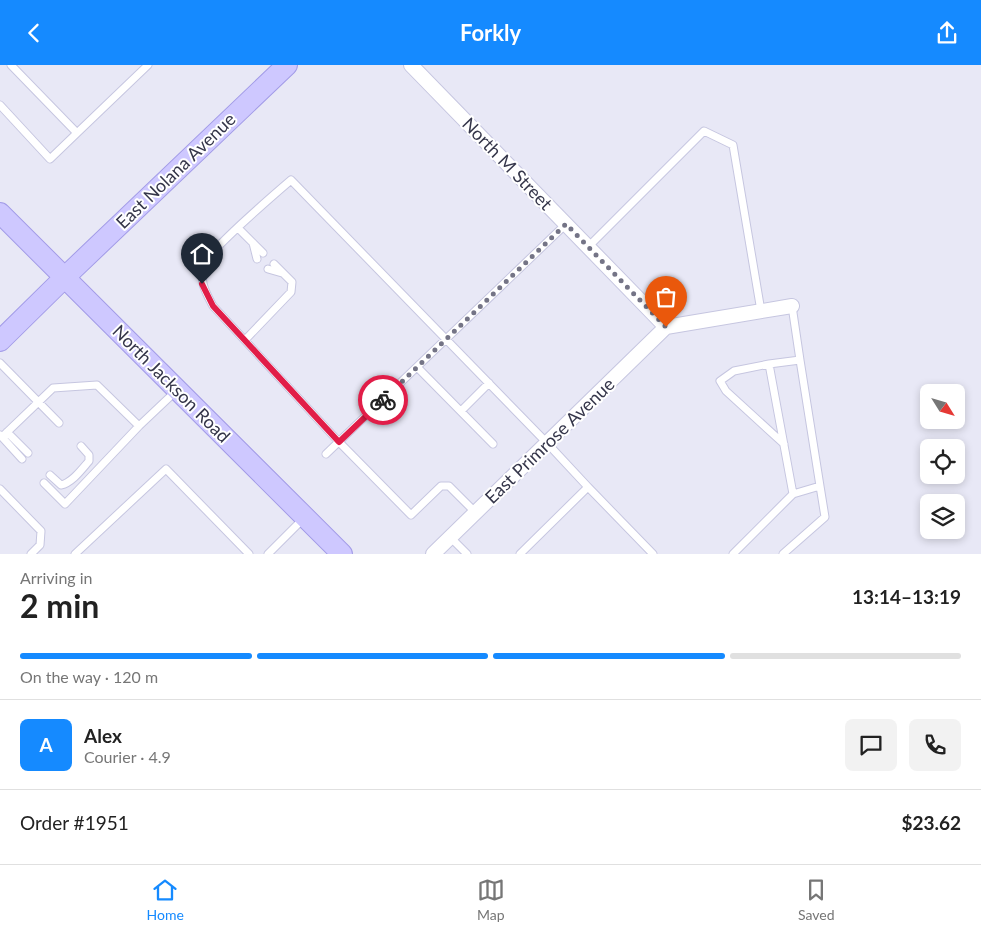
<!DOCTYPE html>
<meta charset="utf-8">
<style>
:root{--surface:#fff;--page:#f2f2f2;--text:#222;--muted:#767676;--line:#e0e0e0;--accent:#158aff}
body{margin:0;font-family:Lato,sans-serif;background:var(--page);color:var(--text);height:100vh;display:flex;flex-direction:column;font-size:19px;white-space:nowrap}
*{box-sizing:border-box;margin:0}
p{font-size:16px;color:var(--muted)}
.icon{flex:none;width:28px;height:28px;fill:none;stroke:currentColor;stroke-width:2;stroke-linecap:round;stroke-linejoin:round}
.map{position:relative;height:489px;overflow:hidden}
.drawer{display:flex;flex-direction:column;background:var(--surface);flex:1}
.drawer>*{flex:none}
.needle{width:32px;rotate:127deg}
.buttons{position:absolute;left:920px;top:319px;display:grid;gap:10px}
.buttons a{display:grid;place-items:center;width:45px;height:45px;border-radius:8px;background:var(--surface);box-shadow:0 2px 8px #0003;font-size:25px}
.pin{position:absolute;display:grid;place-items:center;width:42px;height:42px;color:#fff;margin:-51px -21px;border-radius:50% 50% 50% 0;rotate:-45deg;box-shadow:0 0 5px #0007}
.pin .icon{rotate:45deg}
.courier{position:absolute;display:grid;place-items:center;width:50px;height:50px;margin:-25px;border:4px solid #e11d48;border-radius:50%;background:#fff;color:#222;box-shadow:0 1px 6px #0007}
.headline em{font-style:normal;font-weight:700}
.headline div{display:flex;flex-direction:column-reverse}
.headline{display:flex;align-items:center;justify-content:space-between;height:85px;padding:0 20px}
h1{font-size:32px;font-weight:700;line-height:38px}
.bar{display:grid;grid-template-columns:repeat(4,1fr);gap:8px 5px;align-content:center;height:60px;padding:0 20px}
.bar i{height:6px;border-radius:4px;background:var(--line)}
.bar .on{background:var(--accent)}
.bar p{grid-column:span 4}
.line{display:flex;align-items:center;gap:12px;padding:0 20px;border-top:1px solid var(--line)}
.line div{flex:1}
.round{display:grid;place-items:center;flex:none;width:52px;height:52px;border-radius:8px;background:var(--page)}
header{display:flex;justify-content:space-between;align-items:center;height:65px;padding:0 20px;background:var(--accent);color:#fff;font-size:22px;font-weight:700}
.tab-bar{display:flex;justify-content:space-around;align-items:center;height:70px;border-top:1px solid var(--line);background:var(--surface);font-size:14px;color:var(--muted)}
.tab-bar a{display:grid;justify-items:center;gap:2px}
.tab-bar .on{color:var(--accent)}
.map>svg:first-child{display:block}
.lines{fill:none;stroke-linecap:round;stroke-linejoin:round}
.service-casing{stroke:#c6c6e0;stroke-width:9}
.minor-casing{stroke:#c6c6e0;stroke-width:16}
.secondary-casing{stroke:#a29be7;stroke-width:22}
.service{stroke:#fff;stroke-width:7}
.minor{stroke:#fff;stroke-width:14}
.secondary{stroke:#cec8ff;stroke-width:20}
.done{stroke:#747486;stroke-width:5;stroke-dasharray:0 9}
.route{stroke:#e11d48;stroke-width:6}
.labels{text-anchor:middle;stroke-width:4;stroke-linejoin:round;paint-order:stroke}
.street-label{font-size:18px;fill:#35364a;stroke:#fff}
</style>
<header><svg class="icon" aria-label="back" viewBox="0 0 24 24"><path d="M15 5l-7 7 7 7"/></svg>Forkly<svg class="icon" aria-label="share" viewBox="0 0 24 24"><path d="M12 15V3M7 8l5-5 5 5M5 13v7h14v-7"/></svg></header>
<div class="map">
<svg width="981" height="489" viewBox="0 0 981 489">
<rect width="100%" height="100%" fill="#e8e8f6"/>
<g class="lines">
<g class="service-casing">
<path id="service" d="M11 0 77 68 148 0
M0 40 50 94 77 68
M238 163 263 188
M253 178 257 194
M588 182 704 66 733 80 761 246
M268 204 282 208
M245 275 291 227 292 217 274 199
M0 298 59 358
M769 299 734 306 720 316 726 326 784 379
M417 302 493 379
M461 346 489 318
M7 367 28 388
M0 370 2 372 53 323 97 320 139 361 176 326
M2 372 22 394
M326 389 566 159
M50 410 61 420C72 418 82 404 89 396V390L81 381
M44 418 65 439 139 361
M588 422 653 489
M0 424 41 466 40 480 31 489
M793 429 820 421 800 295
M476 448 449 421H441L411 450 339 377 213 241C205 226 200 218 203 201 206 188 277 127 291 115L547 378 588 422 520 489
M450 472 467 489
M75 489 166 404 249 489
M268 489 303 454
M733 489 793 429 769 299 800 295 792 241
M783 489 825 452 820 421"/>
</g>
<g class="minor-casing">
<path id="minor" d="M411 0 666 262
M666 262 792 241
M433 489 666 262"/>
</g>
<g class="secondary-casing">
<path id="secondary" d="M0 148 342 489
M0 276 64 213 287 0"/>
</g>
<use href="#service" class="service"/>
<use href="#minor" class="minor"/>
<use href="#secondary" class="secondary"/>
</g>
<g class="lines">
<path class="done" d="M383 335 566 159 666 262"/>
<path class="route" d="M202 219 213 241 339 377 383 335"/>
</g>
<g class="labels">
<g class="street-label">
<text transform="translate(507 99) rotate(46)" y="6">North M Street</text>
<text transform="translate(176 106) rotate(-44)" y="6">East Nolana Avenue</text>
<text transform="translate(171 319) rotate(45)" y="6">North Jackson Road</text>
<text transform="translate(550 376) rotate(-44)" y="6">East Primrose Avenue</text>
</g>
</g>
</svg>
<div class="buttons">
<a><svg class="needle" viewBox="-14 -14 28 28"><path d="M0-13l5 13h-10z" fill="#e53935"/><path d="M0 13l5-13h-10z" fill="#767676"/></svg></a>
<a><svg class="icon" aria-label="locate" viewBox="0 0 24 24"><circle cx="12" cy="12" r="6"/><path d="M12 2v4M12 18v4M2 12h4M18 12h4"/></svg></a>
<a><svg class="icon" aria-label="layers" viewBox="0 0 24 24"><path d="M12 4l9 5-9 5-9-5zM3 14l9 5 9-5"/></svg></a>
</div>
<div class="pin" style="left:666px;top:262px;background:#ea580c"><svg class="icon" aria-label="bag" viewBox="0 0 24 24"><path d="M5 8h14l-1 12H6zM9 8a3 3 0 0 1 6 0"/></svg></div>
<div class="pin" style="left:202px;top:219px;background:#1f2937"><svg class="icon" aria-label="home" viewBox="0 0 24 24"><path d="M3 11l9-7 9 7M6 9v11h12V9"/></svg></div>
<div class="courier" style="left:383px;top:335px"><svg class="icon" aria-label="bike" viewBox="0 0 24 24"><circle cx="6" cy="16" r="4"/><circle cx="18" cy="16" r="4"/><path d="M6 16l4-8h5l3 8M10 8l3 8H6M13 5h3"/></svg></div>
</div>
<section class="drawer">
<div class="headline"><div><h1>2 min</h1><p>Arriving in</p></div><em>13:14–13:19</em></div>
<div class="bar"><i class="on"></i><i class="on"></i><i class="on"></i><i></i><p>On the way · 120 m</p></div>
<div class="line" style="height:90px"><b class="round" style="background:var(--accent);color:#fff">A</b><div><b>Alex</b><p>Courier · 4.9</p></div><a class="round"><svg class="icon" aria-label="chat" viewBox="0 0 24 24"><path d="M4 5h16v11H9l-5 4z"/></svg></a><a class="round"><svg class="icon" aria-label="phone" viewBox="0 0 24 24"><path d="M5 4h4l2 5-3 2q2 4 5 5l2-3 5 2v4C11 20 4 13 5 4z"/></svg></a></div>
<div class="line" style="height:65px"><div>Order #1951</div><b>$23.62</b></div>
</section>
<nav class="tab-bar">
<a class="on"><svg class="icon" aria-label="home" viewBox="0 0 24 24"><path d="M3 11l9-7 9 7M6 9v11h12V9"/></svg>Home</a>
<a><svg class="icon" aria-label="map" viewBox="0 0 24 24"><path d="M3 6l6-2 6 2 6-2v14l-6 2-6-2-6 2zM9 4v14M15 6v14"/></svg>Map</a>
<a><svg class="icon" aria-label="saved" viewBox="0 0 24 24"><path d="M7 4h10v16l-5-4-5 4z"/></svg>Saved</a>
</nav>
